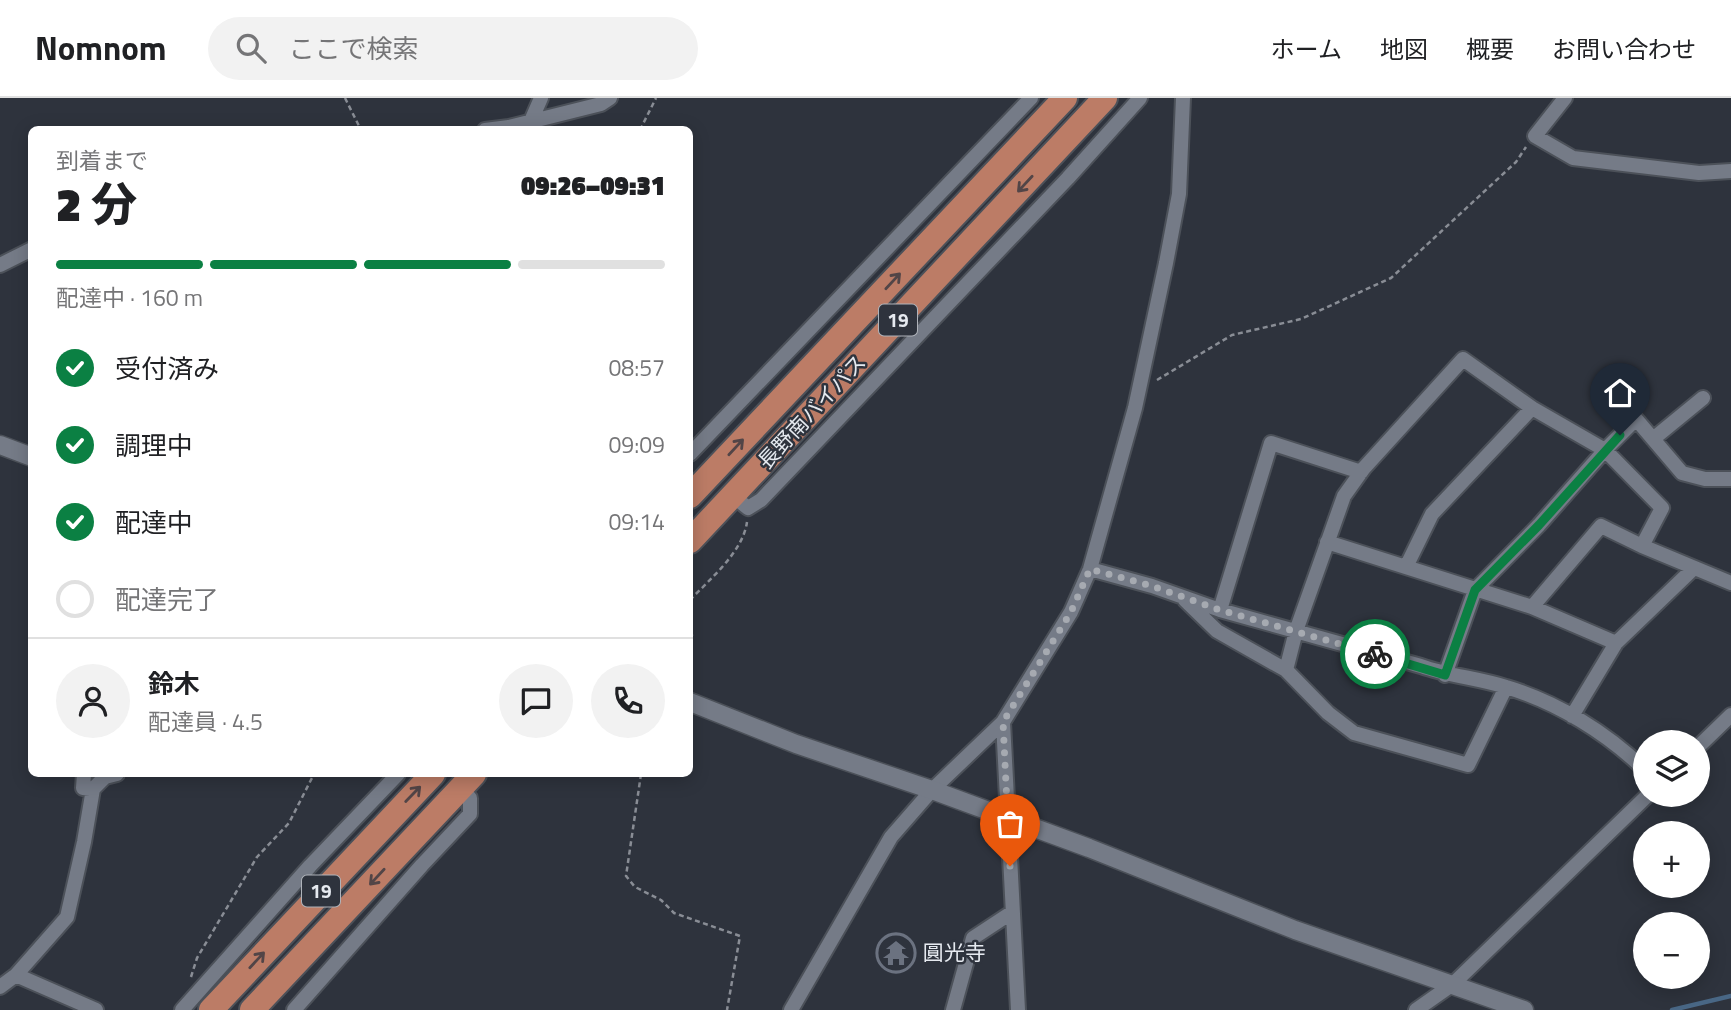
<!DOCTYPE html>
<html lang="ja">
<meta charset="utf-8">
<style>
:root{--surface:#fff;--page:#f2f2f2;--text:#202124;--muted:#757577;--line:#e0e0e0;--accent:#0b8043}
body{margin:0;font-family:"Titillium Web","Noto Sans JP",sans-serif;background:var(--page);color:var(--text);height:100vh;display:flex;flex-direction:column;font-size:26px;white-space:nowrap}
*{box-sizing:border-box;margin:0}
p{font-size:23px;color:var(--muted)}
.icon{flex:none;width:38px;height:38px;fill:none;stroke:currentColor;stroke-width:2;stroke-linecap:round;stroke-linejoin:round}
.map{position:relative;flex:1;overflow:hidden}
.drawer{position:absolute;left:28px;top:28px;width:665px;height:651px;display:flex;flex-direction:column;background:var(--surface);border-radius:10px;box-shadow:0 4px 18px #0003}
.drawer>*{flex:none}
.tools{position:absolute;left:1633px;top:632px;display:grid;gap:14px}
.tools a{display:grid;place-items:center;width:77px;height:77px;border-radius:50%;background:var(--surface);box-shadow:0 4px 18px #0003;font-size:35px}
.pin{position:absolute;display:grid;place-items:center;width:60px;height:60px;color:#fff;margin:-72px -30px;border-radius:50% 50% 50% 0;rotate:-45deg;box-shadow:0 0 7px #0007}
.pin .icon{rotate:45deg}
.courier{position:absolute;display:grid;place-items:center;width:70px;height:70px;margin:-35px;border:5px solid #0b8043;border-radius:50%;background:#fff;color:#222;box-shadow:0 2px 9px #0007}
.head em{font-style:normal;font-weight:800}
.head div{display:flex;flex-direction:column-reverse}
.head{display:flex;align-items:center;justify-content:space-between;height:119px;padding:0 28px}
h1{font-size:46px;font-weight:800;line-height:52px}
.bar{display:grid;grid-template-columns:repeat(4,1fr);gap:10px 7px;align-content:center;height:84px;padding:0 28px}
.bar i{height:9px;border-radius:5px;background:var(--line)}
.bar .current{background:var(--accent)}
.bar p{grid-column:span 4}
.line{display:flex;align-items:center;gap:18px;padding:0 28px;border-top:2px solid var(--line)}
.line div{flex:1}
.round{display:grid;place-items:center;flex:none;width:74px;height:74px;border-radius:37px;background:var(--page)}
ol{padding:0 28px;list-style:none}
li{display:flex;align-items:center;gap:21px;height:77px}
li p{margin-inline-start:auto}
li .icon{padding:7px;border-radius:50%;background:var(--accent);color:#fff;stroke-width:4}
li:last-child{color:var(--muted)}
li i{width:38px;height:38px;border:4px solid var(--line);border-radius:50%}
header{display:flex;align-items:center;gap:42px;box-sizing:border-box;height:98px;padding:0 35px;background:var(--surface);border-bottom:2px solid var(--line)}
header strong{font-size:33px}
nav{display:flex;gap:38px;margin-inline-start:auto;font-size:24px}
.search{width:490px;height:63px;background:var(--page);display:flex;align-items:center;gap:18px;box-sizing:border-box;padding:0 24px;border-radius:38px;color:var(--muted);font-size:26px}
.map>svg:first-child{display:block}
.lines{fill:none;stroke-linecap:round;stroke-linejoin:round}
.stream{stroke:#496785;stroke-width:4.5}
.minor-casing{stroke:#4c5159;stroke-width:18}
.tertiary-casing{stroke:#4c5159;stroke-width:21}
.trunk-casing{stroke:#4c5159;stroke-width:28}
.path{stroke:#898d95;stroke-width:2.5;stroke-dasharray:5 3.5;stroke-linecap:butt}
.minor{stroke:#757b87;stroke-width:14}
.tertiary{stroke:#757b87;stroke-width:18}
.trunk{stroke:#bc7c66;stroke-width:24}
.oneway{stroke:#524547}
.done{stroke:#a6aab1;stroke-width:7;stroke-dasharray:0 12.6}
.route{stroke:#0b8043;stroke-width:9}
.labels{text-anchor:middle;stroke-width:5;stroke-linejoin:round;paint-order:stroke}
.shield{fill:#2e333d;stroke:#afb3ba;stroke-width:2}
.shield-label{font-size:19px;font-weight:bold;fill:#e6eaf0}
.street-label{font-size:21px;fill:#e6eaf0;stroke:#2e333d}
.poi-label{font-size:21px;fill:#e6eaf0;stroke:#2e333d;text-anchor:start}
</style>
<header>
<strong>Nomnom</strong>
<div class="search"><svg class="icon" aria-label="search" viewBox="0 0 24 24"><circle cx="10" cy="10" r="6"/><path d="M15 15l6 6"/></svg>ここで検索</div>
<nav><a>ホーム</a><a>地図</a><a>概要</a><a>お問い合わせ</a></nav>
</header>
<div class="map">
<svg width="1731" height="912" viewBox="0 0 1731 912">
<rect width="100%" height="100%" fill="#2e333d"/>
<g class="lines">
<path class="stream" d="M1672 912 1731 898"/>
<g class="minor-casing">
<path id="minor" d="M1565 0 1535 38 1573 60 1699 75 1731 73
M531 23 541 0
M485 32 509 29 601 6 610 0
M0 167 32 151
M1653 341 1703 300
M690 356 1031 0
M733 398 748 410 761 402 1068 80 1140 0
M1327 444 1532 509 1616 545 1694 470
M1406 469 1432 416 1532 310
M1090 471 1152 488 1220 512 1421 568C1449 578 1478 580 1506 589 1557 604 1607 635 1645 672
M1185 502 1217 533 1286 572 1328 615 1354 635 1468 667 1506 589
M1532 509 1601 428 1642 448
M1220 512 1271 345 1361 374
M1286 572 1296 533 1344 398 1364 370 1463 261 1532 310 1605 352 1662 410 1642 448 1731 485
M1445 577 1475 492 1539 427 1605 352 1636 321 1682 375 1705 381H1731
M1572 618 1616 545
M1003 624 1018 912
M1698 649 1731 617
M84 676 83 690 93 691
M16 877 96 912
M0 889 16 877 67 819 84 744 93 691 105 679 117 676
M182 912 310 768 398 676
M294 912 422 767 470 716V700L460 691
M791 912 891 739 932 692 1003 624 1071 514 1090 471 1135 310 1166 165 1179 96 1183 0
M953 912 973 840 1011 815
M1416 912 1453 886 1649 696"/>
</g>
<g class="tertiary-casing">
<path id="tertiary" d="M0 347 32 359
M690 604 796 646 932 692 1089 750 1295 832 1524 912"/>
</g>
<g class="trunk-casing">
<path id="trunk" d="M690 398 1065 0
M690 443 1105 0
M211 912 433 676
M252 912 474 676"/>
</g>
<path class="path" d="M345 0 361 32
M640 32 656 0
M1157 282 1232 237 1301 221 1391 180 1516 64 1526 49
M690 502C709 482 743 454 747 424
M690 535 692 537 690 548
M641 676 626 778 635 789 661 802 674 815 740 838 727 912
M191 879 197 860 257 759 289 725 314 676"/>
<use href="#minor" class="minor"/>
<use href="#tertiary" class="tertiary"/>
<use href="#trunk" class="trunk"/>
</g>
<defs><path id="oneway-shaft" d="M-6 0H5M1.5-3L5.5 0L1.5 3" fill="none" stroke-width="1.6" stroke-linecap="round" stroke-linejoin="round" transform="scale(1.75)"/></defs>
<g class="oneway">
<use href="#oneway-shaft" transform="translate(1025 86) rotate(133)"/>
<use href="#oneway-shaft" transform="translate(893 183) rotate(-47)"/>
<use href="#oneway-shaft" transform="translate(736 349) rotate(-47)"/>
<use href="#oneway-shaft" transform="translate(413 696) rotate(-46)"/>
<use href="#oneway-shaft" transform="translate(377 779) rotate(133)"/>
<use href="#oneway-shaft" transform="translate(257 862) rotate(-47)"/>
</g>
<g class="lines">
<path class="done" d="M1010 768 1003 624 1071 514 1090 471 1152 488 1220 512 1375 556"/>
<path class="route" d="M1375 556 1445 577 1475 492 1539 427 1620 337"/>
</g>
<defs>
<g id="temple-ring" transform="scale(2.0125)"><circle r="9.5" fill="#2e333d" stroke="#6b7280" stroke-width="1.5"/><path d="M0-6L5-2H3V0L6.5 2.5H4V6H1.5V3h-3V6H-4V2.5H-6.5L-3 0V-2H-5Z" fill="#6b7280"/></g>
</defs>
<g fill-rule="evenodd">
<use href="#temple-ring" x="896" y="855"/>
</g>
<g class="labels">
<g class="shield">
<rect x="879" y="206.5" width="38" height="31" rx="5"/>
<rect x="302" y="777.5" width="38" height="31" rx="5"/>
</g>
<g class="shield-label">
<text x="898" y="229">19</text>
<text x="321" y="800">19</text>
</g>
<g class="street-label">
<text transform="translate(812 314) rotate(-47)" y="7">長野南バイパス</text>
</g>
<g class="poi-label">
<text x="923" y="862">圓光寺</text>
</g>
</g>
</svg>
<div class="tools">
<a><svg class="icon" aria-label="layers" viewBox="0 0 24 24"><path d="M12 4l9 5-9 5-9-5zM3 14l9 5 9-5"/></svg></a>
<a>+</a>
<a>−</a>
</div>
<div class="pin" style="left:1010px;top:768px;background:#ea580c"><svg class="icon" aria-label="bag" viewBox="0 0 24 24"><path d="M5 8h14l-1 12H6zM9 8a3 3 0 0 1 6 0"/></svg></div>
<div class="pin" style="left:1620px;top:337px;background:#1f2937"><svg class="icon" aria-label="home" viewBox="0 0 24 24"><path d="M3 11l9-7 9 7M6 9v11h12V9"/></svg></div>
<div class="courier" style="left:1375px;top:556px"><svg class="icon" aria-label="bike" viewBox="0 0 24 24"><circle cx="6" cy="16" r="4"/><circle cx="18" cy="16" r="4"/><path d="M6 16l4-8h5l3 8M10 8l3 8H6M13 5h3"/></svg></div>
<section class="drawer">
<div class="head"><div><h1>2 分</h1><p>到着まで</p></div><em>09:26–09:31</em></div>
<div class="bar"><i class="current"></i><i class="current"></i><i class="current"></i><i></i><p>配達中 · 160 m</p></div>
<ol>
<li><svg class="icon" aria-label="check" viewBox="0 0 24 24"><path d="M5 12l5 5 9-10"/></svg>受付済み<p>08:57</p></li>
<li><svg class="icon" aria-label="check" viewBox="0 0 24 24"><path d="M5 12l5 5 9-10"/></svg>調理中<p>09:09</p></li>
<li><svg class="icon" aria-label="check" viewBox="0 0 24 24"><path d="M5 12l5 5 9-10"/></svg>配達中<p>09:14</p></li>
<li><i></i>配達完了</li>
</ol>
<div class="line" style="height:126px"><a class="round"><svg class="icon" aria-label="person" viewBox="0 0 24 24"><circle cx="12" cy="8" r="4"/><path d="M4 21q1-7 8-7t8 7"/></svg></a><div><b>鈴木</b><p>配達員 · 4.5</p></div><a class="round"><svg class="icon" aria-label="chat" viewBox="0 0 24 24"><path d="M4 5h16v11H9l-5 4z"/></svg></a><a class="round"><svg class="icon" aria-label="phone" viewBox="0 0 24 24"><path d="M5 4h4l2 5-3 2q2 4 5 5l2-3 5 2v4C11 20 4 13 5 4z"/></svg></a></div>
</section>
</div>
